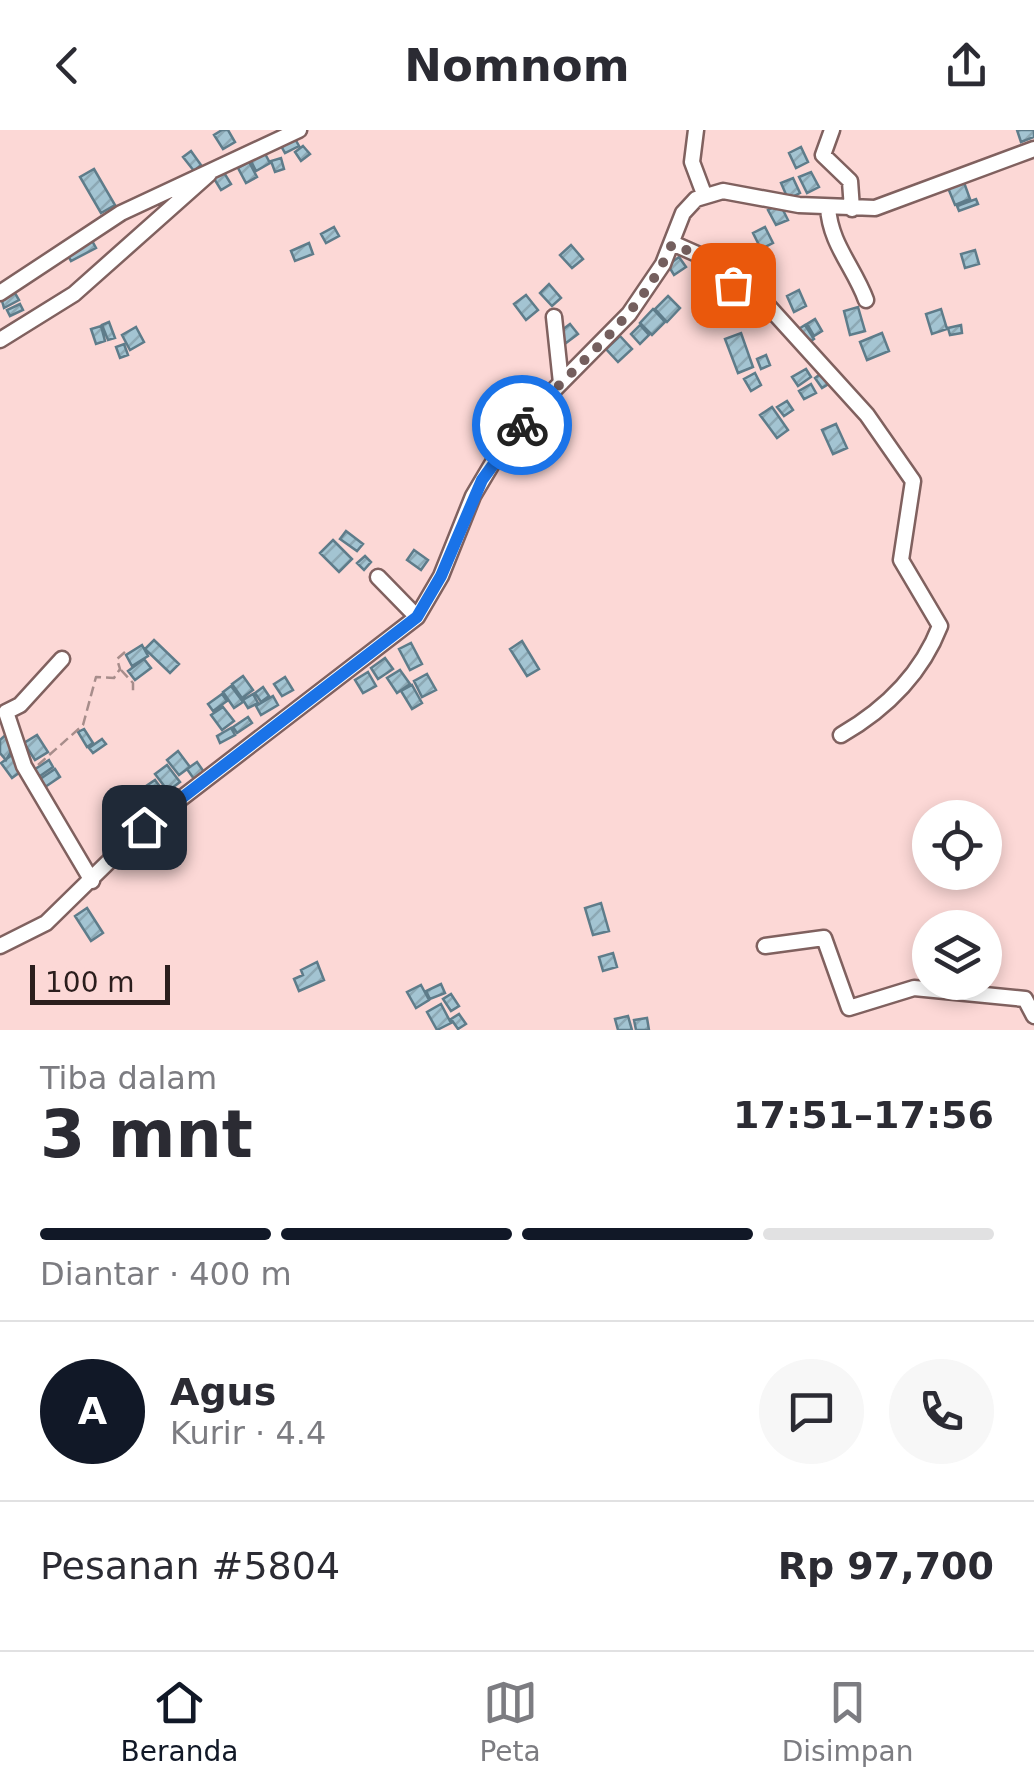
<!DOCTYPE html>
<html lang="id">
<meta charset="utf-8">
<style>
:root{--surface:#fff;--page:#f7f7f7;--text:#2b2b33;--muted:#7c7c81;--line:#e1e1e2;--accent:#111827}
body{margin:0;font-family:"DejaVu Sans",sans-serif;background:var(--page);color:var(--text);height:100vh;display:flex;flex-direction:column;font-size:38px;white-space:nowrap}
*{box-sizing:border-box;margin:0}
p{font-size:32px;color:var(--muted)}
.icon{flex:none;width:55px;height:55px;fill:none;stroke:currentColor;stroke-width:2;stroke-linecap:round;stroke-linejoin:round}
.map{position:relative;height:900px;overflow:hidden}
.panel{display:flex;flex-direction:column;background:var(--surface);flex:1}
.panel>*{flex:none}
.fabs{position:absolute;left:912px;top:670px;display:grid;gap:20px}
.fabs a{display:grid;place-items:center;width:90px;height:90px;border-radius:50%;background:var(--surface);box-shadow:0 5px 15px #0003;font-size:50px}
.scale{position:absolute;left:30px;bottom:25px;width:140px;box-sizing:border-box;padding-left:10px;border:5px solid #2b1e1d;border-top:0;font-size:28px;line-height:35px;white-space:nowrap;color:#2b1e1d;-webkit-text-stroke:8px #fcd8d6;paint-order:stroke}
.pin{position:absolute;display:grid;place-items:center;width:85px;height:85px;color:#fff;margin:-42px;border-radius:20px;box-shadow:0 5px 15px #0006}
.courier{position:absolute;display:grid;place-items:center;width:100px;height:100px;margin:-50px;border:8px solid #1a73e8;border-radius:50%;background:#fff;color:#222;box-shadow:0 2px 12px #0007}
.overview em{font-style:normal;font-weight:800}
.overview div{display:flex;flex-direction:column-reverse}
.overview{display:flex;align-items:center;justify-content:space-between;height:170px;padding:0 40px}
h1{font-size:65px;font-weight:800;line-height:75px}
.bar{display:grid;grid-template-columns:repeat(4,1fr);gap:15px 10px;align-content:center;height:120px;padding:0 40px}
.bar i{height:12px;border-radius:8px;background:var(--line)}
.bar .on{background:var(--accent)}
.bar p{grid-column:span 4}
.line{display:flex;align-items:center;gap:25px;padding:0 40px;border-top:2px solid var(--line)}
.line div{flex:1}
.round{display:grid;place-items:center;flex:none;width:105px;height:105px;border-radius:52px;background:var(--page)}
header{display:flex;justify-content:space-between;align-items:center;height:130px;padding:0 40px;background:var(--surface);font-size:45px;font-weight:800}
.tabs{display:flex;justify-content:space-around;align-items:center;height:140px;border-top:2px solid var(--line);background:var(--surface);font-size:28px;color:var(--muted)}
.tabs a{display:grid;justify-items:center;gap:5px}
.tabs .on{color:var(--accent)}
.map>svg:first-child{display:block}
.building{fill:url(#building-hatch);stroke:#5e7c8a;stroke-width:2.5}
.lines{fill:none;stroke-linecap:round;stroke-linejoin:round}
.minor-casing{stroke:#80615f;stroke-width:19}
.path{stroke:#a78d8b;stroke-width:2.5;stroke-dasharray:10 5;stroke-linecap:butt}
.minor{stroke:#fff;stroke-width:14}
.done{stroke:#745f5e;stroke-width:10;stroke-dasharray:0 18}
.route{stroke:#1a73e8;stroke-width:12}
</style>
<header><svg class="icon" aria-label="back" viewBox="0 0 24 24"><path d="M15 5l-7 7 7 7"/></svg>Nomnom<svg class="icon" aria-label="share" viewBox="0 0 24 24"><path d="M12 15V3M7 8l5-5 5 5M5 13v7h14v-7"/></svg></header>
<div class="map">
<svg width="1034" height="900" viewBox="0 0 1034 900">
<defs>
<pattern id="building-hatch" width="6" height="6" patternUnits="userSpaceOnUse" patternTransform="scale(2.5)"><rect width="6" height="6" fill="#a3c4d2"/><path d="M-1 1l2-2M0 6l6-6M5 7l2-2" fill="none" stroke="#8ca8b4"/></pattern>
</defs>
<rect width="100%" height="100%" fill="#fcd8d6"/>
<path class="building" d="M222 0H228L235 12 223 19 214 5Z
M1017 0H1034V7L1021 12Z
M294 7 299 16 285 23 280 14Z
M303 16 310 24 301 31 295 22Z
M801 17 808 32 796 38 789 23Z
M263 20 270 33 256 41 249 27Z
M191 21 201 35 194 41 183 27Z
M281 28 284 39 275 42 271 31Z
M249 32 257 47 246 53 238 38Z
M94 39 115 75 101 83 80 47Z
M223 41 231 54 221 60 213 47Z
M811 42 819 57 807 63 799 47Z
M962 47 970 69 955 75 946 53Z
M793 48 800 63 788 69 781 53Z
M976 69 978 74 959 81 957 76Z
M780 74 788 90 776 95 768 80Z
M334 97 339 106 326 113 321 104Z
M765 97 773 113 761 119 753 103Z
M90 107 96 118 71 131 65 120Z
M309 113 313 124 295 131 291 121Z
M571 115 583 129 572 138 560 125Z
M975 120 979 134 965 138 961 124Z
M679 127 686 137 674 145 668 135Z
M549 154 561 168 552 176 540 163Z
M12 158 19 170 4 178 0 164Z
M799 160 806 176 794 182 787 166Z
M526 165 538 180 526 190 514 174Z
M668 166 680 178 667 192 655 179Z
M20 174 23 180 10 186 7 180Z
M858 177 865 201 850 205 844 181Z
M653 179 665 192 652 205 640 193Z
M941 179 947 199 932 204 926 184Z
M815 189 822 201 814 206 807 194Z
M109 192 115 208 108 210 102 195Z
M570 194 578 204 566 213 558 203Z
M640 195 649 205 640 214 631 204Z
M805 195 814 209 807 214 797 200Z
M961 195 962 203 950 205 948 198Z
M101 196 105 211 96 214 91 199Z
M136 197 144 212 130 220 122 205Z
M741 203 753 237 738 243 725 209Z
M882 203 889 221 867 230 860 212Z
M620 206 632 219 618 232 606 219Z
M124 214 128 225 120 228 116 217Z
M766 225 770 235 761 239 757 229Z
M806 239 811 247 798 256 792 247Z
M823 242 830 253 822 258 815 248Z
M755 243 761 255 751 261 744 249Z
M811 254 816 263 804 269 799 261Z
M787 271 793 280 784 286 777 277Z
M772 277 788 300 777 308 760 285Z
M836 294 847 318 833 324 822 300Z
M346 401 363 414 357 421 340 409Z
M333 410 352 429 339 442 320 423Z
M414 420 428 430 421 440 407 430Z
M365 426 371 432 364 440 357 433Z
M154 510 179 534 170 543 145 519Z
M522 511 539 539 527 546 510 519Z
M411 513 422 534 410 540 399 519Z
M142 515 148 526 132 536 126 525Z
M385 528 393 539 378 549 371 538Z
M144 529 151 538 135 550 128 541Z
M400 540 410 554 397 563 387 548Z
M368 542 376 556 363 563 355 550Z
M427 544 436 560 422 567 414 551Z
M243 546 253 560 242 568 232 554Z
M285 547 293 560 282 566 274 554Z
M412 555 422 573 412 579 401 561Z
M231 556 243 572 234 578 223 562Z
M263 557 269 566 261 572 255 563Z
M222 564 227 571 213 581 208 574Z
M253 564 258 573 248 578 243 570Z
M273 566 278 575 261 585 256 576Z
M223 577 234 591 222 600 211 585Z
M248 587 252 593 237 603 233 597Z
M231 598 235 605 220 613 217 606Z
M84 599 93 613 87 617 78 602Z
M10 601 18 610 6 630 0 623V610Z
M37 605 48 622 35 630 24 613Z
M102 609 106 614 93 623 89 618Z
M178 621 190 637 179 645 167 630Z
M16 622 27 637 12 648 1 633Z
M49 630 53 637 37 648 32 641Z
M197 632 204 642 194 649 187 639Z
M167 635 180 652 168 661 155 644Z
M55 639 60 647 45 657 40 649Z
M155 650 164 662 155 668 146 656Z
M135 662 146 676 134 686 123 672Z
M118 669 132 687 128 690 114 672Z
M601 773 609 801 593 805 585 778Z
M87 778 103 803 91 811 75 786Z
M613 823 617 837 603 841 599 827Z
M317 832 324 850 299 861 294 849 303 845 301 840Z
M441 854 445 863 430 869 426 861Z
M421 855 429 870 416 878 407 862Z
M451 864 459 876 451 881 443 869Z
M441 874 451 893 437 900 427 882Z
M459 884 466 894 458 899 451 889Z
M628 886 632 900H618L615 889Z
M647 888 649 900H636L634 890Z"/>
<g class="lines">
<g class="minor-casing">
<path id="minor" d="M696 0 692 32 704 64
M832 0 823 25 850 51 852 79
M828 77C830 114 854 137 866 170
M672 113 722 135 737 161 769 177 867 285 913 351 901 430 940 496C921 545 886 579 841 605
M0 163 121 83 299 0
M554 187 561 253
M0 210 74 164 209 44
M378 447 417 487
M62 529 20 575 6 582 24 636 92 751
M0 816 46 793 144 697 417 487 441 446 473 366 495 329 543 271 629 184 663 134 683 83 696 69 723 61 799 75 875 78 1034 19
M765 816 824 808 849 878 914 858 1025 869 1034 886"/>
</g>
<path class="path" d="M121 540 133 553V564
M38 635 83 595 96 547 114 548 120 539 117 529 125 522"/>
<use href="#minor" class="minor"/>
</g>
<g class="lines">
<path class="done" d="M522 295C574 234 640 189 672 114L722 135 733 155"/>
<path class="route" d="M144 697 417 487 441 446 482 350 522 295"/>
</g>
</svg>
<div class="fabs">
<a><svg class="icon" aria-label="locate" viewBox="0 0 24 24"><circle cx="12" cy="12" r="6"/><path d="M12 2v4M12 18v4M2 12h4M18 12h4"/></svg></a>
<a><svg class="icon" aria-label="layers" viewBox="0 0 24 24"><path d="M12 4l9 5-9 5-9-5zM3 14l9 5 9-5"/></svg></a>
</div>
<div class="scale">100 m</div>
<div class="pin" style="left:733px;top:155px;background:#ea580c"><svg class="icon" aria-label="bag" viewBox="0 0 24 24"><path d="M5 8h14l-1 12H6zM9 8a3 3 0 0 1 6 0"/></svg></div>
<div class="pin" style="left:144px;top:697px;background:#1f2937"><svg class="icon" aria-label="home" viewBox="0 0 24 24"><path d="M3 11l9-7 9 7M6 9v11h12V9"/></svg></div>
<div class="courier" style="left:522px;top:295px"><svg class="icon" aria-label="bike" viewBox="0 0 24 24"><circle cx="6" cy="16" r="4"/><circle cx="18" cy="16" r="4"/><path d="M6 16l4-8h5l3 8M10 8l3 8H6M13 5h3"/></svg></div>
</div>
<section class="panel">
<div class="overview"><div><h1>3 mnt</h1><p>Tiba dalam</p></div><em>17:51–17:56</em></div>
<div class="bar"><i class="on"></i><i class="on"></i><i class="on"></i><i></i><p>Diantar · 400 m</p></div>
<div class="line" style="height:180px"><b class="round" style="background:var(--accent);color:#fff">A</b><div><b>Agus</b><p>Kurir · 4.4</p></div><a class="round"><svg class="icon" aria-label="chat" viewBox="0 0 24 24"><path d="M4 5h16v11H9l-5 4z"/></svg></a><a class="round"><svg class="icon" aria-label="phone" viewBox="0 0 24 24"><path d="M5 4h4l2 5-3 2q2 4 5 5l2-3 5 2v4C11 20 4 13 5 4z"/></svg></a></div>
<div class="line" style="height:130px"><div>Pesanan #5804</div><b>Rp 97,700</b></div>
</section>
<nav class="tabs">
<a class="on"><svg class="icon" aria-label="home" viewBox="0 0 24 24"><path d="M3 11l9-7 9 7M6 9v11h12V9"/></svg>Beranda</a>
<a><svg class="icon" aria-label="map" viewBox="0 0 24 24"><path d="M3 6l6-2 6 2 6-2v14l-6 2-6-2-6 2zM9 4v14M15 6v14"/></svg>Peta</a>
<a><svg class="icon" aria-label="saved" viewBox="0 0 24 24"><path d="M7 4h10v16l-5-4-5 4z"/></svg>Disimpan</a>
</nav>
